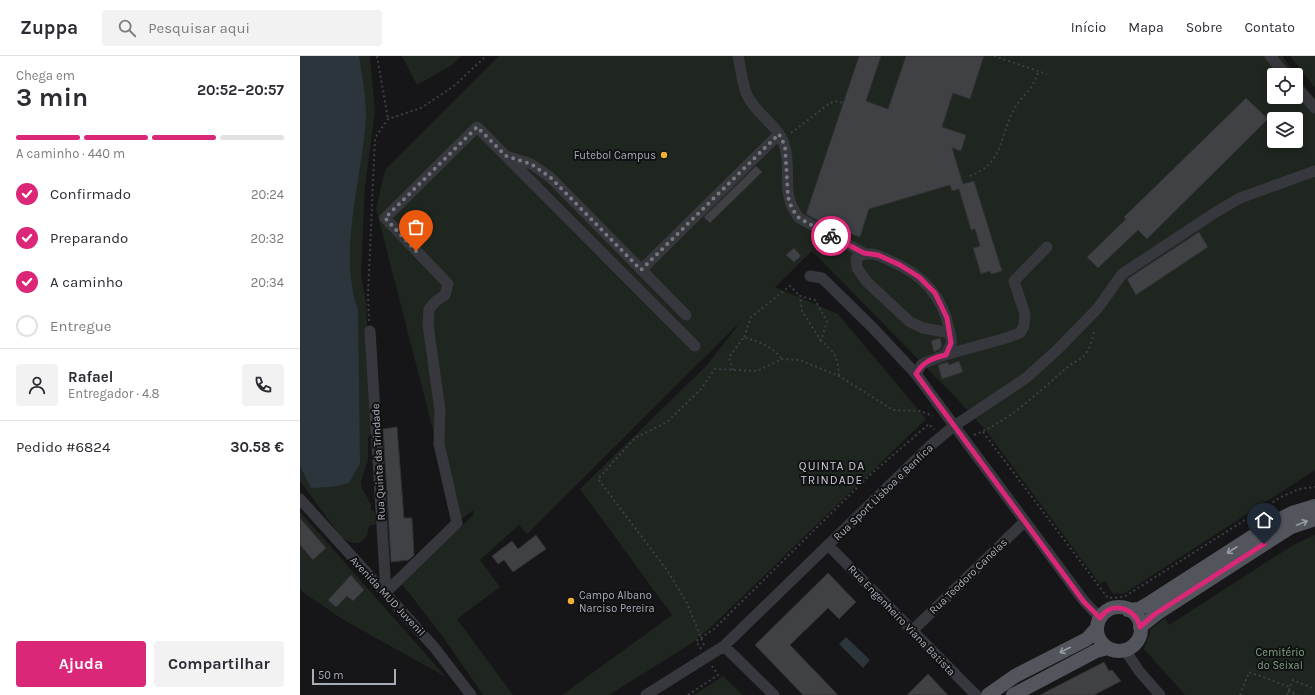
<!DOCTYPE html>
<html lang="pt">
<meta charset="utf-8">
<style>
:root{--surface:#fff;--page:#f2f2f3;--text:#2b2b33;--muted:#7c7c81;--line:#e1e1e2;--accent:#db2777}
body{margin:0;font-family:Karla,sans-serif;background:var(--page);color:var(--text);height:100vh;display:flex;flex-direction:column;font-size:15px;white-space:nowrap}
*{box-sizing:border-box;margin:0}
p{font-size:13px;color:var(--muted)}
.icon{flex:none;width:22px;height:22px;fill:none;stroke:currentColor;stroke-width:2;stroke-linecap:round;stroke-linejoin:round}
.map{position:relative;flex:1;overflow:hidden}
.panel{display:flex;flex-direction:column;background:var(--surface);width:300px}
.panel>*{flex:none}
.tools{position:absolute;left:967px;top:12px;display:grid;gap:8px}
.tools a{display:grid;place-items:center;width:36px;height:36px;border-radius:4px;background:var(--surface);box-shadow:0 2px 6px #0003;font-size:20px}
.scale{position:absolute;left:12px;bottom:10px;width:84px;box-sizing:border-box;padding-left:4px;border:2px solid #a8adb8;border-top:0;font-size:11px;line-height:14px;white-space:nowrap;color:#a8adb8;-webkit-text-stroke:3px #111113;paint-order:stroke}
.pin{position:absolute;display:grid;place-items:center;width:34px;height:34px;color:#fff;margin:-41px -17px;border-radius:50% 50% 50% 0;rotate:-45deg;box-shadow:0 0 4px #0007}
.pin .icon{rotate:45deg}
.courier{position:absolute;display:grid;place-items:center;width:40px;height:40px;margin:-20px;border:3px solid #db2777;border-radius:50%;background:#fff;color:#222;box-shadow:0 1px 5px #0007}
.overview em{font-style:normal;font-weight:700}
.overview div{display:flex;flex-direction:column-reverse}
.overview{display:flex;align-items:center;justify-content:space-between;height:68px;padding:0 16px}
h1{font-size:26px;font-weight:700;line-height:30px}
.bar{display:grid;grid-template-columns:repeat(4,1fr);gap:6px 4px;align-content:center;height:48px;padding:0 16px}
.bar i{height:5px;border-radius:3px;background:var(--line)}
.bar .current{background:var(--accent)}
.bar p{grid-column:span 4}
.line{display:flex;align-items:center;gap:10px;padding:0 16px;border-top:1px solid var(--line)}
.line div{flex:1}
.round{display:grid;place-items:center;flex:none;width:42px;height:42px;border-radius:4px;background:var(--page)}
ol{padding:0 16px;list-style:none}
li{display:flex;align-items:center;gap:12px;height:44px}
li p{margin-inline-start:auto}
li .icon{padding:4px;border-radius:50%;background:var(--accent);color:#fff;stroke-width:4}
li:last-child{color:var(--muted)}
li i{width:22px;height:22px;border:2px solid var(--line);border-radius:50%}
.action{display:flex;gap:8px;margin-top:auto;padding:8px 16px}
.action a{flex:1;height:46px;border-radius:4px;background:var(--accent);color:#fff;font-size:16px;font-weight:700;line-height:46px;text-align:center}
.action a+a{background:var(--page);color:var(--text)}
header{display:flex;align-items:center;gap:24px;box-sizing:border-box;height:56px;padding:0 20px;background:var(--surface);border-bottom:1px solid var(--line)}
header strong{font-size:19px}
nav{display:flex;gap:22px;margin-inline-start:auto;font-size:14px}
.search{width:280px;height:36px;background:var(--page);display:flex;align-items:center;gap:10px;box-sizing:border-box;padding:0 14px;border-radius:4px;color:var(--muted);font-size:15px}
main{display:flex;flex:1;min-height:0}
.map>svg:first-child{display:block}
.green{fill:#1e261f;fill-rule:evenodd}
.water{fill:#2c353c}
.building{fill:#404145;stroke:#303034}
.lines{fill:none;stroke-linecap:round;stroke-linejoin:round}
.path{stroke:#3d3f44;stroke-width:2;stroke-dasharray:2 3;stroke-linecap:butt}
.minor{stroke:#37383d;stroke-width:11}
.major{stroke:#53555c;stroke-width:14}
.oneway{stroke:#979ba6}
.done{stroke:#757880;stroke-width:4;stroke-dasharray:0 7.2}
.route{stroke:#db2777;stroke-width:5}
.poi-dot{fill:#f2b134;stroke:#111113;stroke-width:1.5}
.labels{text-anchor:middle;stroke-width:4;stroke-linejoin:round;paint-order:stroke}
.poi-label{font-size:11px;fill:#a8adb8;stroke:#111113;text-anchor:end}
.street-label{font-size:11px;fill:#a8adb8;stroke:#111113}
.park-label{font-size:11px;fill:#7fa381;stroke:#111113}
.neighbourhood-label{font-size:12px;letter-spacing:1px;fill:#c9ccd4;stroke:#111113}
</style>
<header>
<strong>Zuppa</strong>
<div class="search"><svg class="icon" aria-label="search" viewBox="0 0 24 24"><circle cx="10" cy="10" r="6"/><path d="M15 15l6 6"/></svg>Pesquisar aqui</div>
<nav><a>Início</a><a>Mapa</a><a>Sobre</a><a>Contato</a></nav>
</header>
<main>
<section class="panel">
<div class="overview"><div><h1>3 min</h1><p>Chega em</p></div><em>20:52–20:57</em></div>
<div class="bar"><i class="current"></i><i class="current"></i><i class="current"></i><i></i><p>A caminho · 440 m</p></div>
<ol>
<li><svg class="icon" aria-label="check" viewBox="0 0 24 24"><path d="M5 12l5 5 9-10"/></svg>Confirmado<p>20:24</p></li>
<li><svg class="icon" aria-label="check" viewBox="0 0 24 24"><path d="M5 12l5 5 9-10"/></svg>Preparando<p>20:32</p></li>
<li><svg class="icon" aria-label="check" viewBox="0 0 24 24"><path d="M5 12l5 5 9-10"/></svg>A caminho<p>20:34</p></li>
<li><i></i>Entregue</li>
</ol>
<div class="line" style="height:72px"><a class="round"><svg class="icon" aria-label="person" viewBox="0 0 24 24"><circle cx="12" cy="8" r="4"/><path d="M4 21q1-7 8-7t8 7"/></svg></a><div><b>Rafael</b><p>Entregador · 4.8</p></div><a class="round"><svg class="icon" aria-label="phone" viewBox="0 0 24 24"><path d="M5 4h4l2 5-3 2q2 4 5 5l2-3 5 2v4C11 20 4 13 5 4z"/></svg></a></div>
<div class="line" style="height:52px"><div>Pedido #6824</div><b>30.58 €</b></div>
<div class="action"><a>Ajuda</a><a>Compartilhar</a></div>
</section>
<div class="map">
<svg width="1015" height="639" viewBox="0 0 1015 639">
<rect width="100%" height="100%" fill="#161618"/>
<path class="green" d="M0 0H70L75 56 65 130 61 219 66 246 73 376 68 381V404L61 425 62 432 71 449V454L75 456 76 468 69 470C67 489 55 491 41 481L0 425Z
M102 0H161L152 9 117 29Z
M199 0H983L995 19H974V41H996V20L1015 43V414L825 537 813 538 805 525 800 528 687 376 659 345 512 195 475 231 538 258 626 363 412 570 392 587 309 639H262L372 559 280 433 407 309 442 264 227 478 219 469 180 504 200 531 157 563 213 639H183L143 581 102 528 174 458 173 454 157 467 76 153 85 114ZM974 63H996V85H974Z
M990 0H1015V32Z
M0 456 146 621 42 563 0 534Z
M1015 479V639H885L844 593 851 573 865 562 869 569 993 489Z
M423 620 443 639H394Z"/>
<path class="water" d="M0 0H59C62 20 66 41 66 61 63 118 37 199 58 253L60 407 49 427 32 431 11 432 0 410Z
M546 581 570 604 563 612 539 588Z"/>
<path class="building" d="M559 0H581L566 45 588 53 606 0H684L670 43 653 37 642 71 666 79 661 95 652 92 663 128 674 125 702 215 691 218 690 215 681 218 673 192 680 190 675 173 671 174 659 133 652 135 650 129 569 153 560 181 528 170 506 158Z
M946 42 968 63 847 183 838 174 798 212 787 201 826 163 824 161Z
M456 110 462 116 410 167 404 161Z
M899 176 908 191 836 239 827 223Z
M494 192 501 200 494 206 486 199Z
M640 282 642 289 640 293 634 296 631 285Z
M659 305 663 316 642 323 638 309 648 306 649 309Z
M97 371 104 462H112L114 499 109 504 91 506 83 373Z
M0 462 26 492 13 504 0 489Z
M236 479 246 493 213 516 204 504 198 508 192 500 212 485 218 493Z
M528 517 556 546 539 563 528 552 490 589 538 639H503L455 589Z
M51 519 64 534 53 545 47 540 36 551 28 544Z
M804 606 809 615 812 614 821 625 794 639H740Z
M628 618 648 639H607Z"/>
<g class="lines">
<path class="path" d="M77 0 88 63
M694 0 747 18
M996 13 1002 21
M491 77 530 47 535 45 543 47
M670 120C705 106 698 82 714 54 718 45 725 39 731 32 734 27 736 21 739 15
M69 265 68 239 75 82 88 63 121 52 154 30 186 0
M444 281 451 261 490 230 500 240
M521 285 502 255 500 240 515 244 527 265 521 285C535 297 538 301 539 320
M433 314 429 301 444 281C459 286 472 290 482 303
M683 376 808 542 824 541 981 441 999 433 1015 431
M674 379C712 364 740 334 770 309 774 306 779 304 783 301 789 295 794 281 794 273
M404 589 387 547 367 514 298 423 335 382 367 366 401 333 415 313 457 315 482 303 500 304 539 320 593 354 620 355 633 360
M401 593 396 585 414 573 571 418 629 368 634 374
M988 635 998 639
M388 639 418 619 412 610
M940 639 949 616 990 631
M987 639 993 624 1015 633"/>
<path class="minor" d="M438 0C441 13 442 27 447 39 456 59 480 70 485 91 492 118 480 137 499 162L564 197
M970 0 986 19
M996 31 1015 52
M209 101 231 108 250 121 386 259
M341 214 479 78
M510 220 522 222 573 272 616 318 784 545 800 562
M70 275 86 536
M645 299 706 282 720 277 724 270 725 258 714 225 747 191
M616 318 622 308 645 299C647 295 650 291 651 288 652 284 650 277 649 273 643 240 621 218 591 205 578 199 570 194 556 202L557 212 567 226 610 266 623 272 650 277
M0 443 134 591 171 639
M528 489 676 639
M86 536 157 467 139 388 140 354 128 269 129 253 136 245 145 239 148 228 85 162 177 71 395 290
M613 574 724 466
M424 590 474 639
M825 594 839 615 860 639
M346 639 424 590 631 389 654 370 726 322 757 294 798 252 822 218 916 156 940 142 1015 115"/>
<path class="major" d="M797 573a22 22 0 1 1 44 0a22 22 0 1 1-44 0Z
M828 554 839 553 851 546 978 464 992 457 1015 450
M840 571 859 556 991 471 1015 463
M688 639 715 620 787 583 797 572
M713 639 796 595 808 592"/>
</g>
<defs><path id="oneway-shaft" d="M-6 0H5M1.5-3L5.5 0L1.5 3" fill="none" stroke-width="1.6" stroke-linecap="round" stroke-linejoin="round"/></defs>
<g class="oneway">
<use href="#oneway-shaft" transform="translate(1002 467) rotate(-22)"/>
<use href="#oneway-shaft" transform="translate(932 494) rotate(147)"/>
<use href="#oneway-shaft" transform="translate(765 594) rotate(153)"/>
</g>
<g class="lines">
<path class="done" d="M116 195 85 162 177 71 206 100 231 108 250 121 341 214 479 78 485 90 488 141 492 153 499 162 531 180"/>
<path class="route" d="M531 180 564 197 578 199 600 209 619 221 635 237 647 262 651 287 646 299C632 302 623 306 616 318L784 546 800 562C812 544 836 552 840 571L855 558 964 488"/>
</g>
<g class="poi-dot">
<circle cx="364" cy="99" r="4"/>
<circle cx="271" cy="545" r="4"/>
</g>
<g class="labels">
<g class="poi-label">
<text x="356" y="103">Futebol Campus</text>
<text x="279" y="543" text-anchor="start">Campo Albano<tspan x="279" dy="13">Narciso Pereira</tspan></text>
</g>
<g class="street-label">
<text transform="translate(78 406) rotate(-93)" y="4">Rua Quinta da Trindade</text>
<text transform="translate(583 436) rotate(-44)" y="4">Rua Sport Lisboa e Benfica</text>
<text transform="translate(668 520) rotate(-44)" y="4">Rua Teodoro Canelas</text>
<text transform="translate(88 540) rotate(47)" y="4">Avenida MUD Juvenil</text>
<text transform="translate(602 564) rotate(46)" y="4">Rua Engenheiro Viana Batista</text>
</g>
<g class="park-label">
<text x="980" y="600">Cemitério<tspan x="980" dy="13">do Seixal</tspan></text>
</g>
<g class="neighbourhood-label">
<text x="532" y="414">QUINTA DA<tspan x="532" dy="14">TRINDADE</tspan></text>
</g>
</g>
</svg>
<div class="tools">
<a><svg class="icon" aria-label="locate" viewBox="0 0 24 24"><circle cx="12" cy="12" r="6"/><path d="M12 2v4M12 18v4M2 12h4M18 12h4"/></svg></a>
<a><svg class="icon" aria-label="layers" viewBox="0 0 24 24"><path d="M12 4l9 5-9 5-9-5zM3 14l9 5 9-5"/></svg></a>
</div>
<div class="scale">50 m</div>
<div class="pin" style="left:116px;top:195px;background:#ea580c"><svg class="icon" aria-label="bag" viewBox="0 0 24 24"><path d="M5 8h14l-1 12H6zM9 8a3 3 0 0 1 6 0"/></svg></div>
<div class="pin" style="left:964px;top:488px;background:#1f2937"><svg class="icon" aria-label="home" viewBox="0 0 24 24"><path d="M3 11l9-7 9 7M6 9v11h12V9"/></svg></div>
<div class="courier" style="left:531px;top:180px"><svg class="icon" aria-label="bike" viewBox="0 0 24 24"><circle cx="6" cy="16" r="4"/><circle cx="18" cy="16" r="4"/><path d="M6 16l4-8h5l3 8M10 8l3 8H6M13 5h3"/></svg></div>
</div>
</main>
